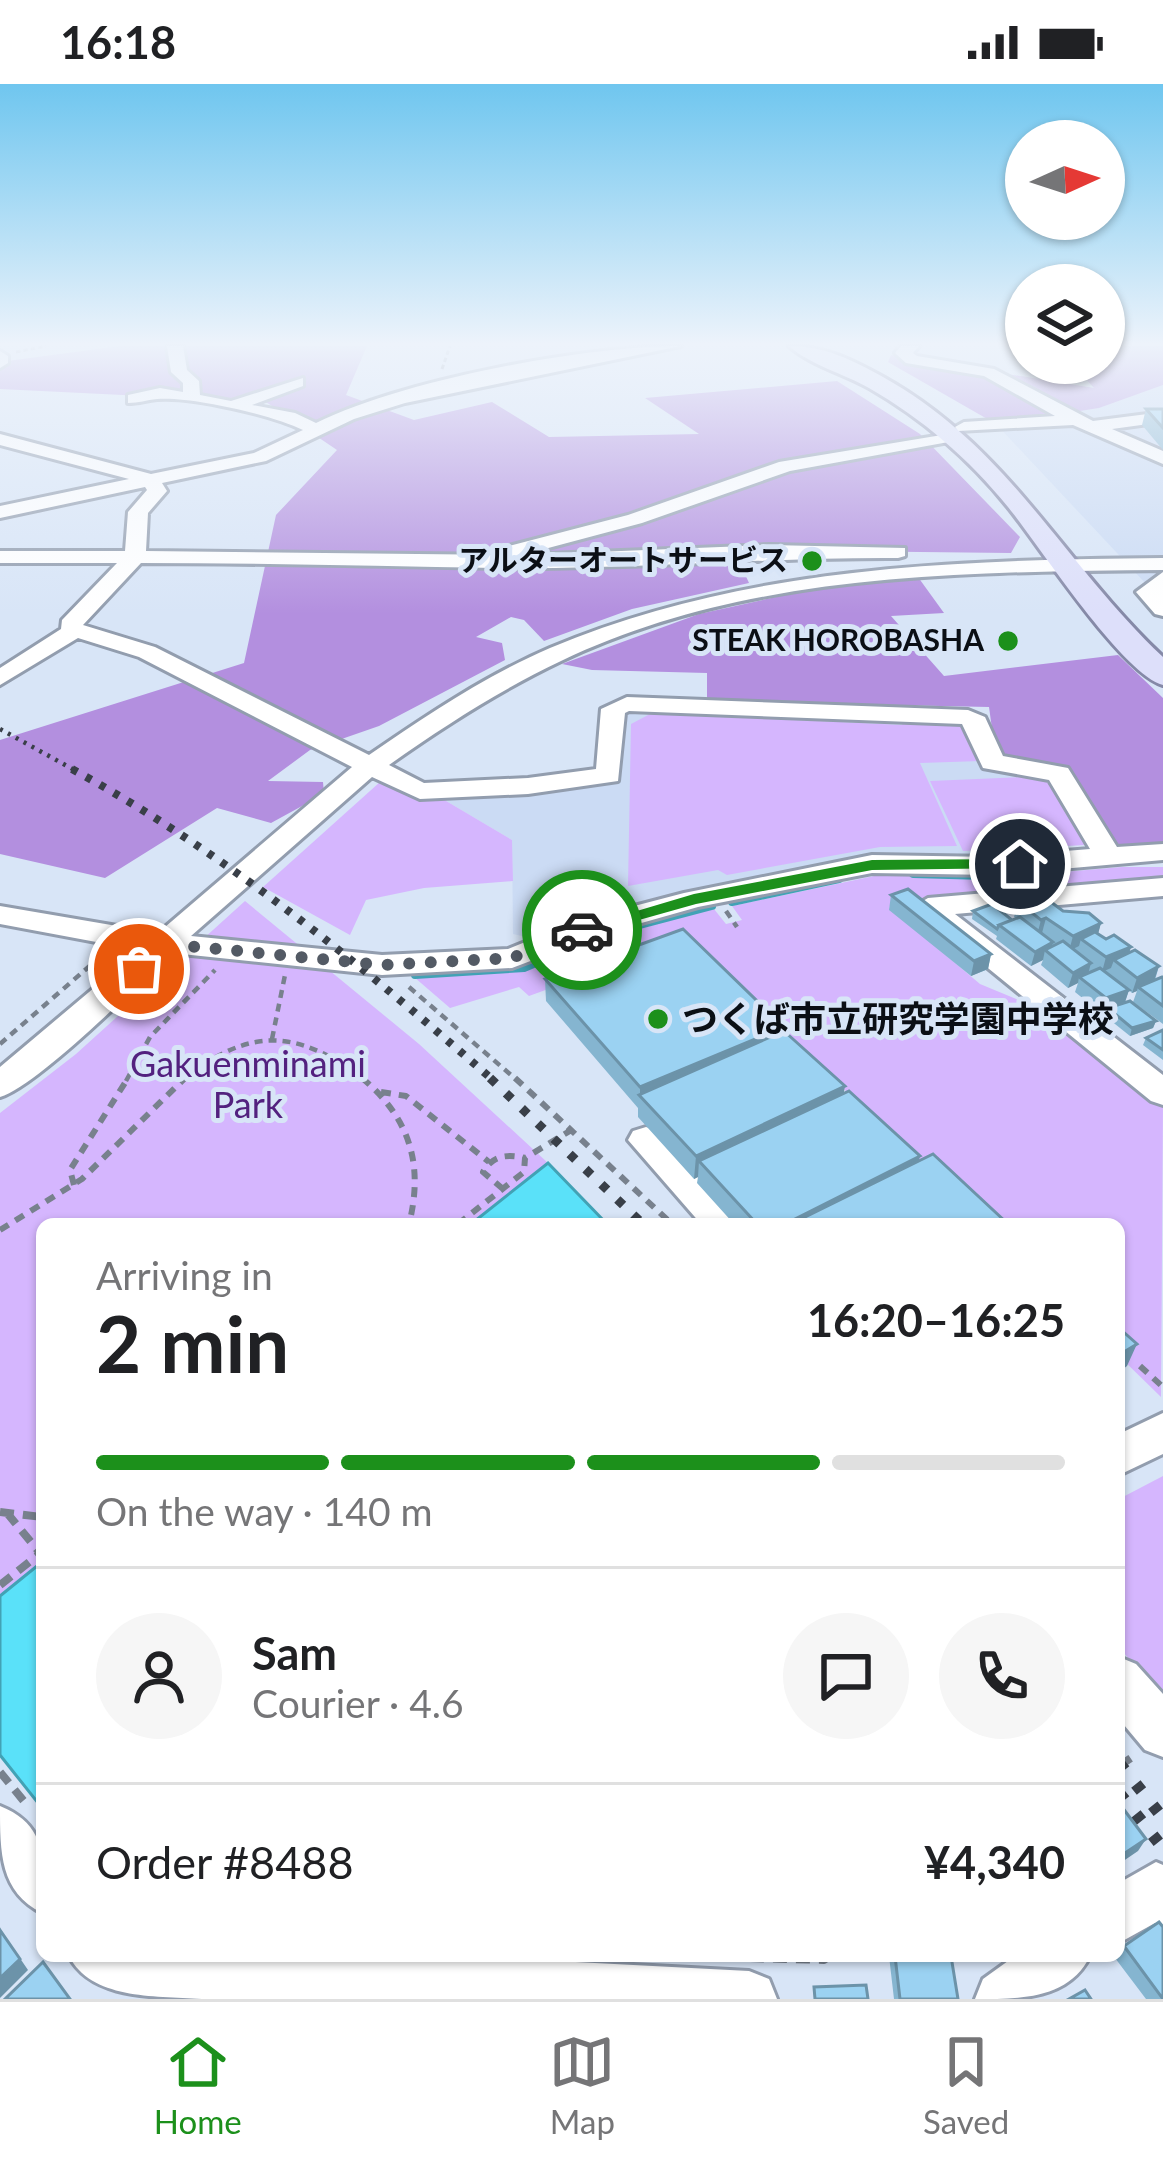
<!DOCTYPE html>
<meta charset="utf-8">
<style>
:root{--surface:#fff;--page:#f6f6f6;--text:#202124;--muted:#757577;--line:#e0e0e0;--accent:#1c901b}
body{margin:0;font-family:Lato,"Noto Sans JP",sans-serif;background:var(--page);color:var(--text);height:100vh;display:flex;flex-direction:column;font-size:45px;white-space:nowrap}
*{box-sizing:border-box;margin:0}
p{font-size:39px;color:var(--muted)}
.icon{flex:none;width:66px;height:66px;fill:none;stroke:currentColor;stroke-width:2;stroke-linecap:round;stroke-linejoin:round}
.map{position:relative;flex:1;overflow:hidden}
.details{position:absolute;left:36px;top:1134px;width:1089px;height:744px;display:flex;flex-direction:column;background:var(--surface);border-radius:18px;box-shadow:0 3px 9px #0004}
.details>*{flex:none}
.needle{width:78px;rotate:87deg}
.tools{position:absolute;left:1005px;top:36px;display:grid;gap:24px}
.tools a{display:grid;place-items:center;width:120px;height:120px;border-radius:50%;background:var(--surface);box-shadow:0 3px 9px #0004;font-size:60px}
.pin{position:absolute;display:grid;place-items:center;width:102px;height:102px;color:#fff;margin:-51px;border:6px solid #fff;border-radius:50%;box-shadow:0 3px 12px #0007}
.courier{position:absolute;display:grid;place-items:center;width:120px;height:120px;margin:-60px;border:9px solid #1c901b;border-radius:50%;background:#fff;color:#222;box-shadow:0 3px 15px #0007}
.head em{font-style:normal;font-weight:700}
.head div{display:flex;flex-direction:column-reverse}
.head{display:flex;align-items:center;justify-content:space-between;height:204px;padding:0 60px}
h1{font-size:78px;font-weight:700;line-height:90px}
.bar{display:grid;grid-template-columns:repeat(4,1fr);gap:18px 12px;align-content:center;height:144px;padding:0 60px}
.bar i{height:15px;border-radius:9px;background:var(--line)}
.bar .on{background:var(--accent)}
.bar p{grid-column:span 4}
.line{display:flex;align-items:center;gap:30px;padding:0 60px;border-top:3px solid var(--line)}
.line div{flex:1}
.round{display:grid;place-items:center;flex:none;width:126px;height:126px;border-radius:63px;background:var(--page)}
.status{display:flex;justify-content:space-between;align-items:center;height:84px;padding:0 60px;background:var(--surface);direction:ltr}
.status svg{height:33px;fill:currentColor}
.tab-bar{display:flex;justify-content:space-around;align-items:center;height:168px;border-top:3px solid var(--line);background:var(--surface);font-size:33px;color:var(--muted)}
.tab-bar a{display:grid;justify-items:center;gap:6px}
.tab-bar .on{color:var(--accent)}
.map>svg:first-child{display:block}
.built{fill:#cbdbf4}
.green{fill:#d5b6fe}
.forest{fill:#b38fdf}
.water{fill:#5ae1f9;stroke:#42a2b5;stroke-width:3}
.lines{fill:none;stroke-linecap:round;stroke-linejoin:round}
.stream{stroke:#42a2b5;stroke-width:8}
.minor-casing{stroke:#929dae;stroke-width:6}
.major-casing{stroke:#8589a7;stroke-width:6}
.path-far3{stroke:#78818d;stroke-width:3;stroke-dasharray:4.5 3;stroke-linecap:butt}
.path-far2{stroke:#78818d;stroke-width:4.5;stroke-dasharray:8 6;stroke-linecap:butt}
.path-far1{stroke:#78818d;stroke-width:6;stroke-dasharray:10 8;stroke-linecap:butt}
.path{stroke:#78818d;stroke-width:8;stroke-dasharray:14 9;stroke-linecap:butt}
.minor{fill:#fff;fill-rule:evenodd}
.major{fill:#dddffa;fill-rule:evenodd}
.rail-far3{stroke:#393f48;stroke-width:4.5;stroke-dasharray:3 6;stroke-linecap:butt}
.rail-far2{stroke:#393f48;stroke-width:8;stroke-dasharray:6 10;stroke-linecap:butt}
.rail-far1{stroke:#393f48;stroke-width:9;stroke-dasharray:8 14;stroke-linecap:butt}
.rail{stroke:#393f48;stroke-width:12;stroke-dasharray:9 18;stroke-linecap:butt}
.wall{fill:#85b5d0}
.shaded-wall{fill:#6c93a9}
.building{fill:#9bd2f2;stroke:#6c93a9;stroke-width:3}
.route{fill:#1c901b}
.done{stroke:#535a64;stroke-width:12;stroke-dasharray:0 21.6}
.poi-dot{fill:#1c901b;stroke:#d8e5f7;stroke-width:4.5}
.labels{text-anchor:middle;stroke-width:10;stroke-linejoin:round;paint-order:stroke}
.far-poi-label{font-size:30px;font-weight:bold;fill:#0b0f15;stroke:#d8e5f7;text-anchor:end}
.poi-label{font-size:36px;font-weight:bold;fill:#0b0f15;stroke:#d8e5f7;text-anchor:start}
.park-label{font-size:36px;fill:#53217f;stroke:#d8e5f7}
</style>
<div class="status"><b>16:18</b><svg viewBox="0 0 49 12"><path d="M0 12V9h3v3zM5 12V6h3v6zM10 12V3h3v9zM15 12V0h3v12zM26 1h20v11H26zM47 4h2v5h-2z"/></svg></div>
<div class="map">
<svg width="1163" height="1915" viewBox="0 0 1163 1915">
<rect width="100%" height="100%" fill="#d8e5f7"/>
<path class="built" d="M1163 301V518L996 340 1099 324Z
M622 625 970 638 989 686 1047 690 1091 759 987 772H863L687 808 591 834 545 857 513 850 512 756 436 711 616 697Z"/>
<path class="green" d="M652 629 902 641 901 635 962 637 981 677 920 679 957 762 880 763 727 791 718 786 628 802 631 640Z
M1044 692 1085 761 963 767 930 697Z
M380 698 421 712 436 711 512 756 513 797 424 804 366 816 350 851 263 803Z
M1122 783H1163V798L913 823 904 816 889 823 980 900 1045 927 1163 1019 1161 1313 1119 1272V1140H983L688 854 529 912 519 903 450 924 414 893 523 887 603 853 714 825 726 840 742 836 732 822 879 791 993 794Z
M245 817 419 960 548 1079 470 1140H42V1478L0 1512V1029L76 970Z
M1163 1392V1616L1119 1563V1415Z"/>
<path class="forest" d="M120 262H367L346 311 414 336 492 318 549 353 699 350 645 314 837 297 920 350 1020 453 1011 469 734 466 749 499 632 525 544 557 524 536 511 533 476 553 502 559 505 576 379 642 310 666 268 697 323 698 324 710 271 739 217 724 105 794 0 770V656L244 579 276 431 337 366 266 318 0 305V278Z
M1104 262H1163V301L1099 324 996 340 888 278 891 271 1094 304 1083 292 1040 279H1104Z
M918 493 944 529 891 532 944 592 1118 571 1163 614V758L1111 761 1070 691 1006 678 994 659 989 623 707 617V589L592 586 562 580 699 530 794 509Z"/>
<path class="water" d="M548 1079 607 1140H471Z
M42 1478V1724L0 1671V1512Z"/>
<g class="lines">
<path class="stream" d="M913 790 985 792 1054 785
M732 818 839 795
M415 891 524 884 602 851 712 822"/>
<g class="minor-casing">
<path id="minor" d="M167 262H183L187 286 199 297 200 311 231 317 303 294V302L252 321 295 329 316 339C403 296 583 262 681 262L405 319 354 335 266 377 162 399 167 407 148 429 146 467 512 471 506 466 509 462 628 431 779 378 960 348V356L954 357 790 387 642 439 522 471 770 461 905 464V472L898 474C764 473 630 486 497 484 378 482 259 479 141 479L83 541 155 563 369 671C427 631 485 592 550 564 745 482 955 476 1163 474V486C963 488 746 488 561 577 500 606 444 642 389 681L424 699 528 694 596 685 601 625 627 613 968 626 985 633 1003 672 1068 684 1117 763 1163 760V776L993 791 872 789 698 823 599 851 512 884 382 891 172 869C139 900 37 1002 0 1013V983L139 866 0 840V822L158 849 352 683 139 573 78 554 0 601V584L61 545 62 536 117 479H0V467H125L128 428 147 406 145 403 0 434V422L129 395 0 361V350L151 390 254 369 303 346C272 331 191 312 157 315 146 316 139 319 128 319V311L160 304 183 308V299L171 288ZM629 627 962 640 983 684 1049 696 1090 765 993 773 872 771 684 809 577 837 508 865 382 871 191 852 372 693 420 715 528 710 618 697 625 629Z
M901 262H919L913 269 917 272 994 285 1093 337 1163 328V338L1112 345 1163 367V380L1073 341 958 347 955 343 964 338 1055 332 984 292 906 279 895 269Z
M0 267 8 272V279L0 284Z
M1163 488V532L1155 530 1136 508Z
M1163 794V812L955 830 1163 991V1021L1151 1017 913 823 928 814Z
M646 1043 659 1047 742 1140H701L628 1056 633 1047Z
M1163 1329V1370L1119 1391V1350Z
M1119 1573 1136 1580 1163 1610V1673L1145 1666 1119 1635Z
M0 1722C52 1743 42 1782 42 1829 0 1808 0 1769 0 1722Z
M1156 1778 1163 1781V1842L1155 1839 1119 1859V1799Z
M69 1872H462L749 1887 769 1895 777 1915H202C152 1912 91 1915 69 1872Z
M1015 1872H1090C1069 1915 1022 1915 975 1915L983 1895Z"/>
</g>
<g class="major-casing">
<path id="major" d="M789 262C825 262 852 276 883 293 1009 363 1063 479 1163 573V601C1122 590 1039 461 1008 423 969 375 923 335 869 304 845 290 810 281 789 262Z"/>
</g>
<path class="path-far3" d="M16 268 46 262
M442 285 450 262"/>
<path class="path-far2" d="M726 827 737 843
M409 903 518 997
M272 955 285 891
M0 960 100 873
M126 997 150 953 215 886
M181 997C250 942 297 944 366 997"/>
<path class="path-far1" d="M362 994C410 1034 424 1081 409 1140
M515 994 672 1140
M381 1008 406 1012 489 1078
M74 1101 70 1086 128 994
M503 1105 483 1088C493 1071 507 1070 525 1074
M458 1140 524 1088 525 1074 573 1045
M0 1146 82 1095 185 994
M1140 1282 1163 1303"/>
<path class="path" d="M0 1428 42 1433
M7 1429 40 1469
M0 1501 42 1468
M1119 1682 1134 1672
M0 1688 27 1721
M750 1874 824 1876 830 1872"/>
<use href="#minor" class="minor"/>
<use href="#major" class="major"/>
<path class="rail-far3" d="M0 645 78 688"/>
<path class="rail-far2" d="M72 685C226 769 363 882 494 997"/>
<path class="rail-far1" d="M490 994 643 1140"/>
<path class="rail" d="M1119 1679 1163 1734
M1119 1709 1163 1764"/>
</g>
<path class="wall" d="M1146 325H1163V366L1142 341Z
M891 811 991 870 988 885 971 892 889 826Z
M1018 818 1063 827 1101 839 1098 849 1106 855 1131 863 1129 869 1159 882 1155 896 1163 893V940L1133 918 1137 907 1132 909 1129 906 1125 918 1156 937 1153 944 1130 952 1105 932 1107 927 1101 929 1075 908 1078 899 1068 904 1041 881 1043 876 1031 882 996 855 997 852 972 835 973 827 1012 836 1016 834 1014 833Z
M545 895 784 947 844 1009 919 1077 1008 1140H734L697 1099 698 1093 694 1095 638 1033V1024L546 917Z
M1163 946V976L1143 961 1146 954Z
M1124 1862 1163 1915H1146L1115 1874 1119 1872V1868Z
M889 1872H951L958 1915H894Z"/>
<path class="shaded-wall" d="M1046 834 1042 849 1037 851 1041 836Z
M1101 839 1097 854 1081 855 1079 862 1069 867 1073 852Z
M1053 858 1050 870 1045 866 1043 876 1031 882 1035 868Z
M1131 863 1126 878 1114 876 1111 884 1102 888 1106 873Z
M991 870 988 885 971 892 974 877Z
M1091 879 1087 894 1079 893 1078 899 1068 904 1073 889Z
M1159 882 1154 897 1138 903 1137 907 1132 909 1137 894Z
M1129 906 1124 921 1108 924 1107 927 1101 929 1106 914Z
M1156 937 1153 944 1130 952 1132 944Z
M784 943 781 965 640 1012V1003Z
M845 1002 841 1025 699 1077 698 1093 694 1095 696 1072Z
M920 1072 915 1095 826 1140H785Z
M1137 1260 1127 1282 1119 1288V1271Z
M1146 1755 1138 1767 1119 1780V1773Z
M0 1845 28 1886 0 1914Z"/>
<path class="building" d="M1146 325H1163V344Z
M908 805 991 870 974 877 891 811Z
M1039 809 1063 827 1089 829 1101 839 1073 852 1046 834 1041 836 1018 818Z
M992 820 1012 836 999 841 997 845 973 827Z
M1020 833 1053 858 1035 868 999 841Z
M683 845 784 943 640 1003 545 895Z
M1095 848 1106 855 1114 851 1131 863 1106 873 1081 855Z
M1063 857 1091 879 1073 889 1045 866Z
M1135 866 1159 882 1137 894 1114 876Z
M1100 884 1129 906 1106 914 1079 893Z
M1162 893H1163V922L1138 903Z
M1130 917 1156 937 1132 944 1108 924Z
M1163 946V966L1146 954Z
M784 947 845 1002 696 1072 639 1011Z
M849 1007 920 1072 785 1140H757L699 1077Z
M933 1070 1008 1140H791Z
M1119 1244 1137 1260 1119 1271Z
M1119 1719 1146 1755 1119 1773Z
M1159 1838 1163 1843V1915L1124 1862Z
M0 1846 20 1875 0 1894Z
M895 1872H951L958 1915H900Z
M43 1878 70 1915H5Z
M866 1901 868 1915H815L814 1903Z
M1085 1906 1091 1915H1069Z"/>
<linearGradient id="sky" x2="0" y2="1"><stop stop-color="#6fc6ef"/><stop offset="0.49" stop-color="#edf3fb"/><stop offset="1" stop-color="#edf3fb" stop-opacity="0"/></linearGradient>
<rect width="1163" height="530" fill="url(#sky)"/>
<path class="route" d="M1020 775 1028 780 1026 784 872 786 696 820 582 852 573 846 694 810 872 776Z"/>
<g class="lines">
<path class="done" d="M139 885 167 860 382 881 512 874 582 846"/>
</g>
<g class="poi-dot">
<circle cx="812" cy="477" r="12"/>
<circle cx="1008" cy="557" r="12"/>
<circle cx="658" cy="935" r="12"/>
</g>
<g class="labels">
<g class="far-poi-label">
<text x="788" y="487">アルターオートサービス</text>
<text x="984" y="567">STEAK HOROBASHA</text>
</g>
<g class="poi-label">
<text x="682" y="948">つくば市立研究学園中学校</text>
</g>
<g class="park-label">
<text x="248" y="993">Gakuenminami<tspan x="248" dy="41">Park</tspan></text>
</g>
</g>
</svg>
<div class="tools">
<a><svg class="needle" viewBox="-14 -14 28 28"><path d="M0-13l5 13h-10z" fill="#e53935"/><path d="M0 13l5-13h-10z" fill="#757577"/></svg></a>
<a><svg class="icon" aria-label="layers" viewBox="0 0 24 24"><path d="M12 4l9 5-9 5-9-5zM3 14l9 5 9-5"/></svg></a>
</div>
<div class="pin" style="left:139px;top:885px;background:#ea580c"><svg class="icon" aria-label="bag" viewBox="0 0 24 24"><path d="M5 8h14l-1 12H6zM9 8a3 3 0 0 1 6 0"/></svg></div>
<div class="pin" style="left:1020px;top:780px;background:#1f2937"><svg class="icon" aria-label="home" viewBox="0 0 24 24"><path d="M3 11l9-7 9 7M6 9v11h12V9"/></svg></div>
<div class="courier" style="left:582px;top:846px"><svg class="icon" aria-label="car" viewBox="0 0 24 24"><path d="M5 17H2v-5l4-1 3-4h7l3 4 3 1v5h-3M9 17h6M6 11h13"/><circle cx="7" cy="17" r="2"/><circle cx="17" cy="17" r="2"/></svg></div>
<section class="details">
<div class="head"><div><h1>2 min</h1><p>Arriving in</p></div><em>16:20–16:25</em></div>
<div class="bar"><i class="on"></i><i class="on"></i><i class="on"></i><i></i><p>On the way · 140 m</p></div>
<div class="line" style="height:216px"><a class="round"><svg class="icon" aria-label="person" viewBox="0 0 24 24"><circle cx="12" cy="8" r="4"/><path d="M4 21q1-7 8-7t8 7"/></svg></a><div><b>Sam</b><p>Courier · 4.6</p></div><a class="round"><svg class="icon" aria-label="chat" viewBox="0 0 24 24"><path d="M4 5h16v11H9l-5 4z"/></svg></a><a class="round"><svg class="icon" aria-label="phone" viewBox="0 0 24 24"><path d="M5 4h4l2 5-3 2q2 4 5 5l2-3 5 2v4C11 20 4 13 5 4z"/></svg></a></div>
<div class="line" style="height:156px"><div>Order #8488</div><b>¥4,340</b></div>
</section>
</div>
<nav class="tab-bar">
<a class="on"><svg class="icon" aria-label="home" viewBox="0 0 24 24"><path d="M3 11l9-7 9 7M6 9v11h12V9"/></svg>Home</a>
<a><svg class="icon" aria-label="map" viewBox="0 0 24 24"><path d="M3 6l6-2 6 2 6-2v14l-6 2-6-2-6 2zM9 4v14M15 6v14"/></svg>Map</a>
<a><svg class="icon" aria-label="saved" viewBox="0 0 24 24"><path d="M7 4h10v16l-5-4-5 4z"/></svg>Saved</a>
</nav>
